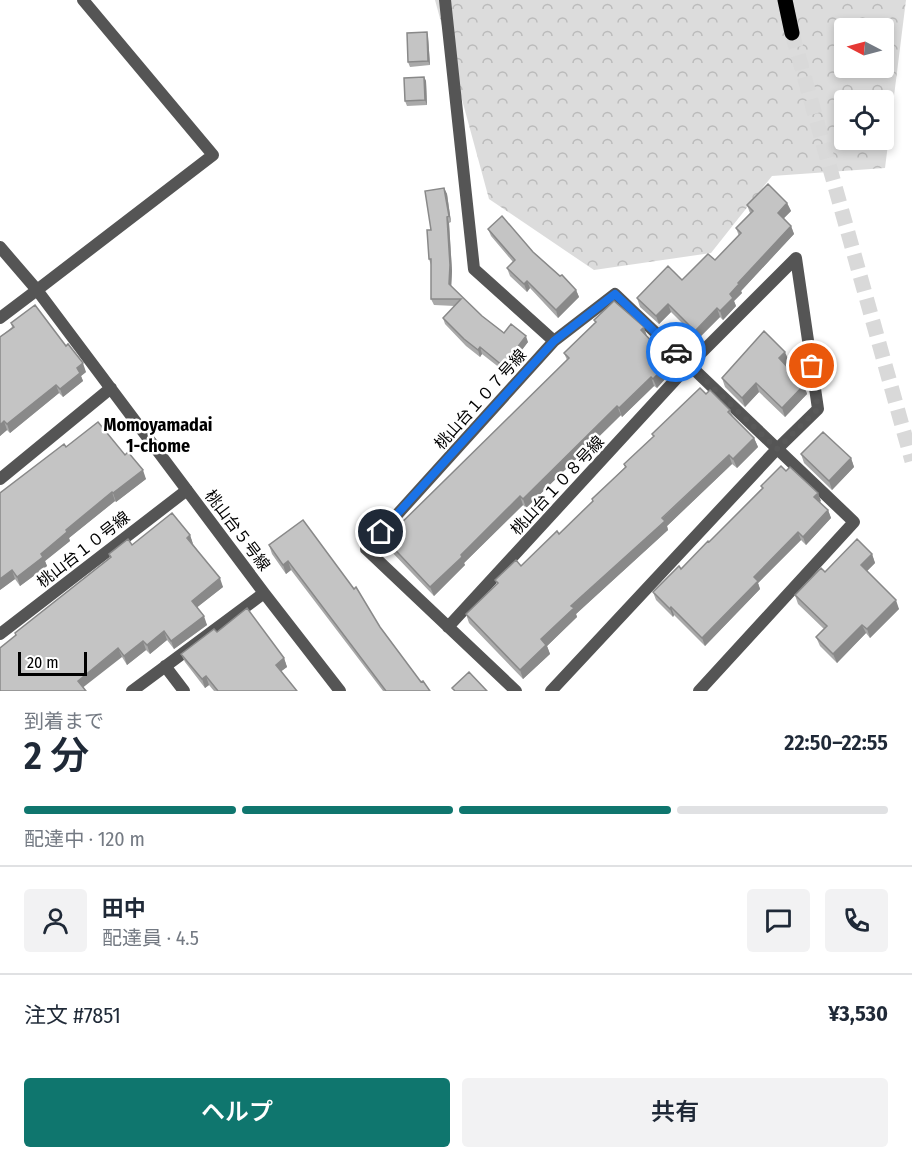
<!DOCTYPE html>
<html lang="ja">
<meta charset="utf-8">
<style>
:root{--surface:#fff;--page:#f2f2f3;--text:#1f2937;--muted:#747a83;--line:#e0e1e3;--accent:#0f766e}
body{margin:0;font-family:"Fira Sans Condensed","Noto Sans JP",sans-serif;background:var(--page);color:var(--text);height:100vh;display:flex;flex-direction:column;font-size:22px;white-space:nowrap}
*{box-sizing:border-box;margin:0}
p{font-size:20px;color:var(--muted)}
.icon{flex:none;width:33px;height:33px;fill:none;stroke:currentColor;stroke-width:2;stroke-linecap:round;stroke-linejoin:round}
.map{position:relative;height:691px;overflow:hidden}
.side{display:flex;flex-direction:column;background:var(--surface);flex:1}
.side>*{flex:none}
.needle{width:39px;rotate:276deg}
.tools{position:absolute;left:834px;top:18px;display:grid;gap:12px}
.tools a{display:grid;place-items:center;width:60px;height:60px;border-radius:6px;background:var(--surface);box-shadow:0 3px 9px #0003;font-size:30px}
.scale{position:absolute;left:18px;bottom:15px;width:69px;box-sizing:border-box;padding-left:6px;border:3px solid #000;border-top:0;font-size:16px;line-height:21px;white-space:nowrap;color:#000;-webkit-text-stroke:4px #fff;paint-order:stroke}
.pin{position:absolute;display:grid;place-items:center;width:51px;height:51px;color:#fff;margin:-26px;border:3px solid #fff;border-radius:50%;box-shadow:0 2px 6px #0007}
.courier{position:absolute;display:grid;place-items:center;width:60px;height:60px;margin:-30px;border:4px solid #1a73e8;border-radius:50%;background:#fff;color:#222;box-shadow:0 2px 8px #0007}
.overview em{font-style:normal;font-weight:600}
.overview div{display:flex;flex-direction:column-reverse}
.overview{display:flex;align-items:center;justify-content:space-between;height:102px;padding:0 24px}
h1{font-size:39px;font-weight:600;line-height:45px}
.bar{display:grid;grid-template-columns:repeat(4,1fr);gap:9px 6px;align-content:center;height:72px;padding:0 24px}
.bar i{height:8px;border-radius:4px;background:var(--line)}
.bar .selected{background:var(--accent)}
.bar p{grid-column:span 4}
.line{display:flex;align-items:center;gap:15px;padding:0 24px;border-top:2px solid var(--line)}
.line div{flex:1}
.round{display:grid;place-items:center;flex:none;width:63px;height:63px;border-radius:6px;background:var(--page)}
.button{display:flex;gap:12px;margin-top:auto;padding:12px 24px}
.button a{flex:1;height:69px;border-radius:6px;background:var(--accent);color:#fff;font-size:24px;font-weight:600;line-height:69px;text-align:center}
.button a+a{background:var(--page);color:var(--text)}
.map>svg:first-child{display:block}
.forest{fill:url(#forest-crowns);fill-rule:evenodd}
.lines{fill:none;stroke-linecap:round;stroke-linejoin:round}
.primary-tunnel{stroke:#d9d9d9;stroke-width:15;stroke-dasharray:15 8;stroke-linecap:butt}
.primary-casing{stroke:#dbdbdb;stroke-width:16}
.street{stroke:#555;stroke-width:12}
.primary{stroke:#000;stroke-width:15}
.wall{fill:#a9a9a9}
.shaded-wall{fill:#898989}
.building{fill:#c4c4c4;stroke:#898989;stroke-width:1.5}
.done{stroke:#595959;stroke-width:6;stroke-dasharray:0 10.8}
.route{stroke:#1a73e8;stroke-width:8}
.labels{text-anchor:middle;stroke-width:5;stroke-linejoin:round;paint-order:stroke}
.street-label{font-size:16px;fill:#000;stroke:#fff}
.neighbourhood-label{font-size:18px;font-weight:bold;fill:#000;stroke:#fff}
</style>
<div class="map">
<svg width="912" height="691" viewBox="0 0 912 691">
<defs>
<pattern id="forest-crowns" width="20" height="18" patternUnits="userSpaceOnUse" patternTransform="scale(1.5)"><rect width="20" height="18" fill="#dcdcdc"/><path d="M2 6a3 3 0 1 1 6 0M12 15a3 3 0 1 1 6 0" fill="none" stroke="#bbb"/></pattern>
</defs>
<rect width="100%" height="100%" fill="#fff"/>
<path class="forest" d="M435 0H906L885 168 772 176 711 253 594 270 489 199ZM844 28H884V68H844ZM844 100H884V140H844Z"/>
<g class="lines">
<path class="primary-tunnel" d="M792 33 912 461"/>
<g class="primary-casing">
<path id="primary" d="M785 0 792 33"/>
</g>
<path class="street" d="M83 0 213 155 37 290 264 593 340 691
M445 0 474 269 554 341
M0 247 37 290 0 318
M0 479 111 388
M448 627 689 365 796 258 818 409 777 449 551 691
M0 634 187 490
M165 666 184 691
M132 691 264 593
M516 691 366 549 554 341 615 294 854 522 699 691"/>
<use href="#primary" class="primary"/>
</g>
<path class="wall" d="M427 32 428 36 430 65 410 67 408 62Z
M424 77 426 81 427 105 407 106 405 101Z
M444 188 447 194 451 222 449 223 452 271 451 287 482 316 504 333 528 342 505 372 482 354 480 357 466 346 445 324 443 318 455 306 434 305 431 299V265L429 259 431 230Z
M787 203 791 211 784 218 791 226 794 234 741 291 742 293 734 301 736 306 723 320 720 317 698 339 671 312 659 324 640 307 637 298 682 280 715 260 739 236 736 228 750 213 747 205Z
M488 229 533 252 576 290 579 297 558 318 530 288 527 292 510 276 507 268 513 262 491 236Z
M594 320 647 336 673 370 657 388 654 386 622 417 621 415 526 508 523 505 464 563 465 565 434 596 388 548 385 539 567 360 564 353 595 323Z
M11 323 86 372 81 376 83 381 63 397 59 393 10 433 7 430 0 436V337L12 327Z
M789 361 785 365 804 385 807 394 785 417 759 392 745 407 725 387 722 378Z
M706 394 730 410 733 417 754 438 758 447 737 468 732 464 667 526 668 530 576 614 577 617 547 646 550 654 523 679 469 623 466 614 497 584 495 580 521 566 559 534 593 502 592 499 625 467 624 464 653 437 652 434Z
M66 447 125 455 146 479 116 502 115 501 69 538 70 541 45 561 47 566 20 586 15 579 0 590Z
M801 454 851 458 854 467 832 490 804 463Z
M786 471 818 493 820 502 828 510 831 518 806 545 801 540 758 583 760 589 705 646 674 615 673 617 656 600 653 592 681 569 709 542 762 488 761 486Z
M190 535 193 544 223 587 197 607 207 625 174 649 167 640 150 654 146 650 127 665 122 657 16 635 15 633 110 558 109 554 132 545Z
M269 545 380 627 421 682 430 691H383L291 570 286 574 272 554Z
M872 554 875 563 867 571 899 609 870 638 866 633 837 663 820 646 816 637 824 629 798 604 795 595 825 572Z
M217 632 284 658 287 667 281 671 297 691H214L209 685 205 688 185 662 181 654Z"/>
<path class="shaded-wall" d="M427 32 428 36 430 65 428 61Z
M424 77 426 81 427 105 425 100Z
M444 188 447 194 451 222 449 216Z
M787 203 791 211 781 221 778 213Z
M447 217 449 223 452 271 451 291 449 284Z
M791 226 794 234 741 291 742 293 734 301 736 306 723 320 720 311 730 294 738 283Z
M527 281 530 288 527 292 524 284Z
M576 290 579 297 558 318 556 310Z
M668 304 671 312 659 324 656 316Z
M717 308 720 317 698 339 695 331Z
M644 327 647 336 641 330Z
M526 336 528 342 505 372 503 366Z
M480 347 482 354 480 357 478 350Z
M785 352 789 361 783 367 779 358Z
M670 361 673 370 657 388 653 379Z
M83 363 86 372 81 376 83 381 63 397 60 389 77 368Z
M651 377 654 386 622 417 619 408Z
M756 383 759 392 745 407 742 398Z
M56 385 59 393 10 433 7 424Z
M804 385 807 394 785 417 782 408Z
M617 406 621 415 526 508 523 499Z
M4 421 7 430 0 436V425Z
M754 438 758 447 737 468 733 459Z
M729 455 732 464 667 526 668 530 576 614 577 617 547 646 550 654 523 679 520 670 541 639 571 606Z
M851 458 854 467 832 490 829 481Z
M143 470 146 479 116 502 113 493Z
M112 492 115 501 69 538 70 541 45 561 47 566 20 586 17 577 66 530Z
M818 493 821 501 817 505 814 497Z
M520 496 523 505 464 563 465 565 434 596 430 587 461 555Z
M828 510 831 518 806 545 803 537Z
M798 532 801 540 758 583 760 589 705 646 702 638 754 577Z
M190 535 193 544 187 538Z
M872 554 875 563 864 574 861 565Z
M288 561 291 570 286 574 283 565Z
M12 570 15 579 0 590V579Z
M220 578 223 587 195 609 192 601Z
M896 600 899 609 870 638 867 629Z
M671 607 674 615 673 617 670 609Z
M204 616 207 625 174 649 171 641Z
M862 625 866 633 837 663 833 654Z
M164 631 167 640 150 654 147 645Z
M143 641 146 650 127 665 124 656Z
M118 648 122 657 81 689 78 681Z
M284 658 287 667 279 673 276 665Z
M206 676 209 685 205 688 202 679Z"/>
<path class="building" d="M427 32 428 61 408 62 407 33Z
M424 77 425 100 405 101 404 78Z
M768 184 787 203 778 213 791 226 738 283 739 284 730 294 733 298 720 311 717 308 695 331 668 304 656 316 637 298 668 266 682 280 708 254 715 260 741 233 736 228 753 211 747 205Z
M444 188 449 216 447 217 450 265 449 284 482 316 504 333 511 324 526 336 503 366 480 347 478 350 464 339 443 318 461 299H431V259H429L427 230H431L425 191Z
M502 216 533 252 560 276 562 275 576 290 556 310 527 281 524 284 507 268 515 260 488 229Z
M614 301 644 327 641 330 670 361 653 379 651 377 619 408 617 406 523 499 520 496 461 555 462 557 430 587 385 539 569 358 564 353 596 322 594 320Z
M35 305 66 346 68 344 83 363 77 368 80 373 60 389 56 385 7 424 4 421 0 425V337L14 327 11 323Z
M764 331 785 352 779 358 804 385 782 408 756 383 742 398 722 378Z
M700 388 706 394 710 390 730 410 728 412 754 438 733 459 729 455 662 518 665 521 571 606 574 608 541 639 546 645 520 670 466 614 498 583 495 580 516 560 521 566 557 531 559 534 593 501 592 499 626 467 624 464 654 436 652 434Z
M98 422 125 455 128 452 143 470 113 493 112 492 66 530 67 532 41 554 43 557 17 577 12 570 0 579V493L64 444 66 447Z
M823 432 851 458 829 481 801 454Z
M781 466 786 471 790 467 818 493 814 497 828 510 803 537 798 532 754 577 758 581 702 638 671 607 670 609 653 592 679 566 681 569 708 541 709 542 763 488 761 486Z
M172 513 190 535 187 538 220 578 192 601 204 616 171 641 164 631 147 645 143 641 124 656 118 648 78 681 86 691H0V648L16 635 15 633 111 557 109 554 128 539 132 545Z
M303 520 354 589 356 587 380 627 421 682 423 681 430 691H386L288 561 283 565 269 545Z
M857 539 872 554 861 565 896 600 867 629 862 625 833 654 816 637 827 626 795 595 821 568 825 572Z
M247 608 284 658 276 665 297 691H218L206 676 202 679 181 654 214 629 217 632Z
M469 672 487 691H455L452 688Z"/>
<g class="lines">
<path class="done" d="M676 352 777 449 818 409 812 366"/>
<path class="route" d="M381 532 554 341 615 294 676 352"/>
</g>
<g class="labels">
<g class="street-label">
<text transform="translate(480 399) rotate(-48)" y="6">桃山台１０７号線</text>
<text transform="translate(557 485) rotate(-47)" y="6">桃山台１０８号線</text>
<text transform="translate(238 530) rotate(53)" y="6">桃山台５号線</text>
<text transform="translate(83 549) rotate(-38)" y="6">桃山台１０号線</text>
</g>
<g class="neighbourhood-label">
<text x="158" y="431">Momoyamadai<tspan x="158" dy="21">1-chome</tspan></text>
</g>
</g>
</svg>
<div class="tools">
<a><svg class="needle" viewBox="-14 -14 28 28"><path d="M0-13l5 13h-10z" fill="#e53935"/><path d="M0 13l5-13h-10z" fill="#747a83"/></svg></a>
<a><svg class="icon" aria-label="locate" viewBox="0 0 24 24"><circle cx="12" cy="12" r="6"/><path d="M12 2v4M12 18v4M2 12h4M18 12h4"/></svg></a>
</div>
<div class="scale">20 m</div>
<div class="pin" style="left:812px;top:366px;background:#ea580c"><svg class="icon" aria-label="bag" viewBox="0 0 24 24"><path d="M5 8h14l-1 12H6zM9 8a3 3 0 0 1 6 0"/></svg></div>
<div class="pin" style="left:381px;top:532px;background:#1f2937"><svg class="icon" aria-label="home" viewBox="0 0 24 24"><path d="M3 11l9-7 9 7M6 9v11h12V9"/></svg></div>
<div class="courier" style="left:676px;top:352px"><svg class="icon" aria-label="car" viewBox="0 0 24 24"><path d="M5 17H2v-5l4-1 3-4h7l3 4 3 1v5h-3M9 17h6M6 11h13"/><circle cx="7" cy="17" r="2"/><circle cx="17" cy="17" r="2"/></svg></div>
</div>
<section class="side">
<div class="overview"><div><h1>2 分</h1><p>到着まで</p></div><em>22:50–22:55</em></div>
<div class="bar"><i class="selected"></i><i class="selected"></i><i class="selected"></i><i></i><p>配達中 · 120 m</p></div>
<div class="line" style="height:108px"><a class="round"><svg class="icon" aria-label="person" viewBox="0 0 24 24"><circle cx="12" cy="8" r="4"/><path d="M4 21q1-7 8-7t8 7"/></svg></a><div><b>田中</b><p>配達員 · 4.5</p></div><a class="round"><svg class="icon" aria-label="chat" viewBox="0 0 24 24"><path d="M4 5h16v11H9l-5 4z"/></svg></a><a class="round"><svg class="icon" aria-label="phone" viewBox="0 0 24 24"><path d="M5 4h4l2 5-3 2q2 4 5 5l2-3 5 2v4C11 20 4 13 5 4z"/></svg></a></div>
<div class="line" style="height:78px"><div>注文 #7851</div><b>¥3,530</b></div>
<div class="button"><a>ヘルプ</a><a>共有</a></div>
</section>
